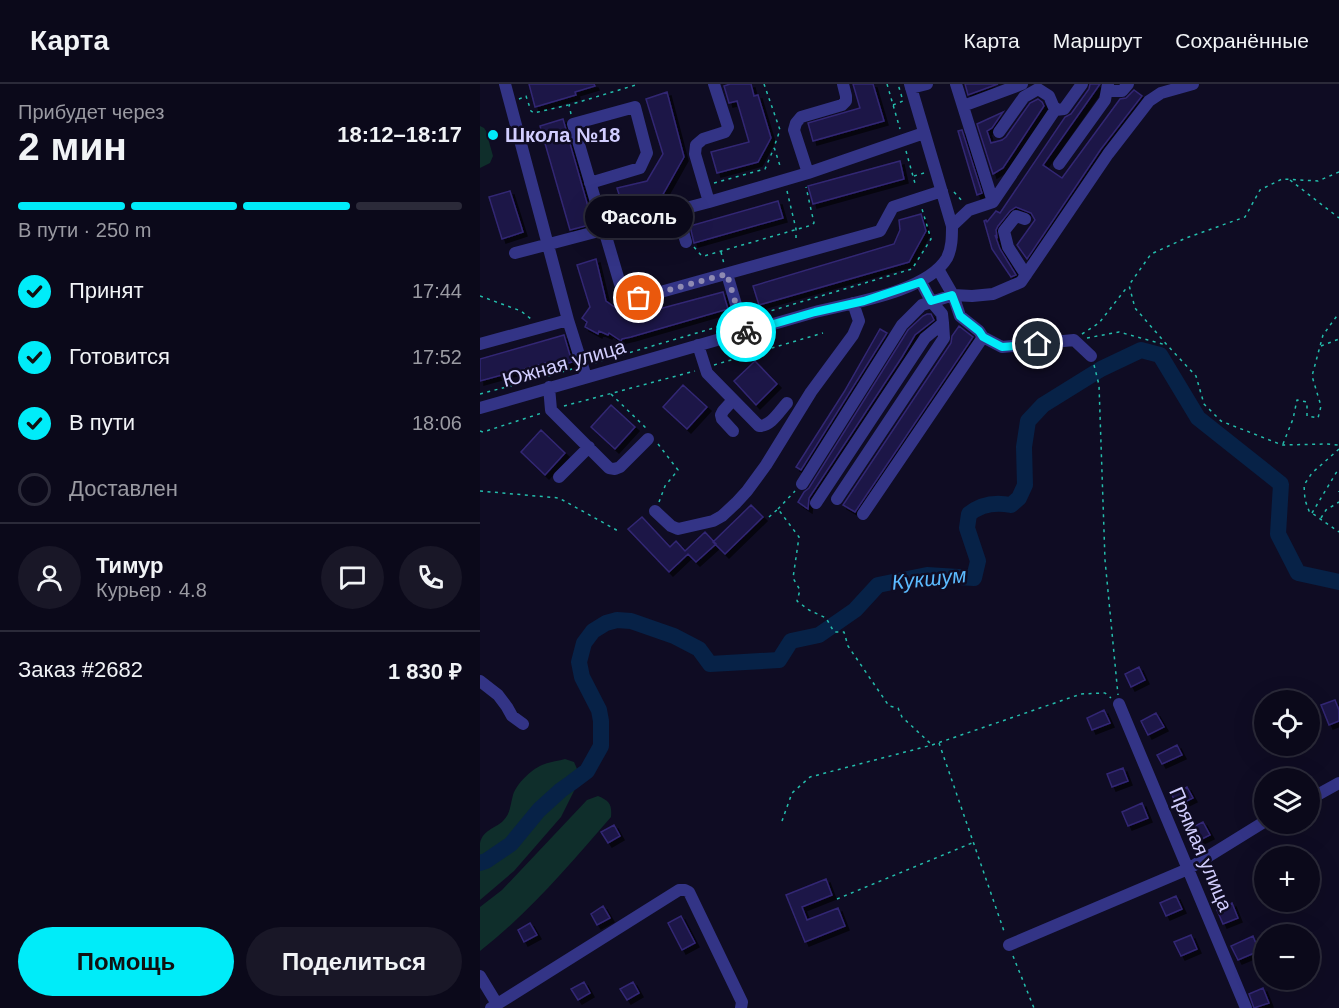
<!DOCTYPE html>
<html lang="ru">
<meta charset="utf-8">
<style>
:root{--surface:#0b091a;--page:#191727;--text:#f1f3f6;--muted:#9a9aa2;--line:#2b2a39;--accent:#00ecf9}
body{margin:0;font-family:Helvetica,sans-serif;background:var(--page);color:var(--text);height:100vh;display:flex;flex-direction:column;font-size:22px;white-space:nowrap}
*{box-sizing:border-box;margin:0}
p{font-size:20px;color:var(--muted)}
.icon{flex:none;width:33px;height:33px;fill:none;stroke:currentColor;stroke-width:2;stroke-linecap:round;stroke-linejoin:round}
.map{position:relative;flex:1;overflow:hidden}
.details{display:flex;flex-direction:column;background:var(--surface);width:480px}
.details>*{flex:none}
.controls{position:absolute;left:774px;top:606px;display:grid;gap:12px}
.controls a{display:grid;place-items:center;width:66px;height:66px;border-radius:50%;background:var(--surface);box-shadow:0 6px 24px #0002,0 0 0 2px var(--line);font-size:30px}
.pin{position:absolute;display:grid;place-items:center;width:51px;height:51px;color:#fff;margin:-26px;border:3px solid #fff;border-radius:50%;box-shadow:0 2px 6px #0007}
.courier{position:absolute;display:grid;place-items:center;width:60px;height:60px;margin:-30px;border:4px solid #00ecf9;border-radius:50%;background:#fff;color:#222;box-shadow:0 2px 8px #0007}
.bubble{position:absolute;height:42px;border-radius:21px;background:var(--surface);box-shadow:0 6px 24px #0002,0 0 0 2px var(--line);font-size:20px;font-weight:600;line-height:42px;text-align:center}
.overview em{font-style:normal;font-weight:600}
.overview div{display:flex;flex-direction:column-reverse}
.overview{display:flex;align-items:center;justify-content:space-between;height:102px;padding:0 18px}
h1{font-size:39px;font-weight:600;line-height:45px}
.bar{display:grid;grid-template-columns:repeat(4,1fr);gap:9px 6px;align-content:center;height:72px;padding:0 18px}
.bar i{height:8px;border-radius:4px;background:var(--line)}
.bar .active{background:var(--accent)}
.bar p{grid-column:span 4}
.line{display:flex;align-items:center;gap:15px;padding:0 18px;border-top:2px solid var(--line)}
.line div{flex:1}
.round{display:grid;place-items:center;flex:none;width:63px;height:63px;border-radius:32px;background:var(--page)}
ol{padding:0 18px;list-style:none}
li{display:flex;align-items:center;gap:18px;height:66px}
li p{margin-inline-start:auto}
li .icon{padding:6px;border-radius:50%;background:var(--accent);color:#111;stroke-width:4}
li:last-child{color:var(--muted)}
li i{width:33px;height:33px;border:3px solid var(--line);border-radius:50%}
.primary-button{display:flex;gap:12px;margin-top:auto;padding:12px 18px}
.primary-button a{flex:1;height:69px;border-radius:36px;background:var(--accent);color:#111;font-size:24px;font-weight:600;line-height:69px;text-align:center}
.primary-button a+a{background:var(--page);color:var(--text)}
header{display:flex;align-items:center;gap:36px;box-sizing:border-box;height:84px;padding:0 30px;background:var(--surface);border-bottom:2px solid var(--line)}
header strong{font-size:28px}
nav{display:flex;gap:33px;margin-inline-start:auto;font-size:21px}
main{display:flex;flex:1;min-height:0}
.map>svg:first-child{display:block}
.green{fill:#0f2e2b}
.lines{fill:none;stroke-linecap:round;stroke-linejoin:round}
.river{stroke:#072247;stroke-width:16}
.building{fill:#1e1746;stroke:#322774;stroke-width:1.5;filter:url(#shadow)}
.path{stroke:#24bdac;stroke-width:1.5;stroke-dasharray:3 4.5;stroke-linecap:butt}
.minor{stroke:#333486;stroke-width:12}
.done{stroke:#8e8ab2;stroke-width:6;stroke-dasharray:0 10.8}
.route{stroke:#00ecf9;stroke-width:8}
.poi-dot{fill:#00ecf9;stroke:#0f0c23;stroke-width:2}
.labels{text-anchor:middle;stroke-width:5;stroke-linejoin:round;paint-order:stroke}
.poi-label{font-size:20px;font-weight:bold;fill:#d2ceff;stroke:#0f0c23;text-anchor:start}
.street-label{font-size:20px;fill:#d2ceff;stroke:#0f0c23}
.water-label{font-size:21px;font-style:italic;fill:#5cbbff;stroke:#0f0c23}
</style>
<header>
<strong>Карта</strong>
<nav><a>Карта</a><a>Маршрут</a><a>Сохранённые</a></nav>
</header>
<main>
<section class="details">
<div class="overview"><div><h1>2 мин</h1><p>Прибудет через</p></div><em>18:12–18:17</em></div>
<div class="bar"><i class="active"></i><i class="active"></i><i class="active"></i><i></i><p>В пути · 250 m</p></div>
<ol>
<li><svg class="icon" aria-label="check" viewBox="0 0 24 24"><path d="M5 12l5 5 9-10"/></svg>Принят<p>17:44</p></li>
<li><svg class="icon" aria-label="check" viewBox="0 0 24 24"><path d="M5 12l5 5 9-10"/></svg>Готовится<p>17:52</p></li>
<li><svg class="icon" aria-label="check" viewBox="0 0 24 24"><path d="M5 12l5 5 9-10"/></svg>В пути<p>18:06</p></li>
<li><i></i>Доставлен</li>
</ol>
<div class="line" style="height:108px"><a class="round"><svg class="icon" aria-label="person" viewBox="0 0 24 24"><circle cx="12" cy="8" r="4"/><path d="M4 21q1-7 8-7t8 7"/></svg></a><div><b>Тимур</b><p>Курьер · 4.8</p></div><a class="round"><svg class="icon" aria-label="chat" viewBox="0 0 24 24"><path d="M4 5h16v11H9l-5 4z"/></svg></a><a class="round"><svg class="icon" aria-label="phone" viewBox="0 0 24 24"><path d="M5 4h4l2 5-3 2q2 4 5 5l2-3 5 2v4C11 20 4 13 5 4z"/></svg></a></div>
<div class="line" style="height:78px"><div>Заказ #2682</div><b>1 830 ₽</b></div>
<div class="primary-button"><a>Помощь</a><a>Поделиться</a></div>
</section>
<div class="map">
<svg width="859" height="924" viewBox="0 0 859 924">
<defs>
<filter id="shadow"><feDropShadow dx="4" dy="4" stdDeviation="0" flood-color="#0009"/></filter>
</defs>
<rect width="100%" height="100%" fill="#0f0c23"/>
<path class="green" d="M0 42 4 44 6 47 13 72 10 79 0 84Z
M85 675 94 678 98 687 97 701 81 733 34 787 0 816V759C3 746 14 745 23 737 31 729 30 721 33 711 37 699 51 686 62 681 69 678 78 677 85 675Z
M118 712C130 717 132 721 131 733 90 780 49 829 0 867V823L22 806 107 716Z"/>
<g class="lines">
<path class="river" d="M0 779 6 777 31 760 59 726 81 706 91 699 107 687 121 662V637L119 626 102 593 99 578 104 559 113 547 126 539 137 536 151 537 194 552 219 565 230 580 299 576 311 557 339 551 375 526 398 501 447 491 494 494 498 477 487 444 489 430C501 420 516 418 531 421L539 414 545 401 544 363 548 337 563 321 621 285 661 266 680 271 718 334 801 400 798 450 818 489 859 498"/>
</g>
<path class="building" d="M49 0H114L115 2 95 8 96 11 55 23Z
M250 0H271L274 12 278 11 291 54 278 78 237 89 231 68 269 58 257 17 249 19 244 2Z
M373 0H393L404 37 333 57 328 39 380 24Z
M485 0H518L488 11Z
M610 0H620L563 81 582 94 640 15 646 14 654 6 662 12 621 65 547 175 537 161 555 136 551 129 536 123 530 127 518 142 516 146 517 153 515 151 520 165 536 191 531 193 512 165 504 137 506 136 507 138 516 127 520 129 585 33 591 30 609 5Z
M187 8 204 73 182 112 143 123 137 104 167 97 183 70 166 15Z
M558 15 562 18 564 22 523 84 513 90 497 40 523 28 512 44 507 47 511 59 522 56 526 53 550 19Z
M83 35 113 140 90 146 60 42Z
M482 46 502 109 497 111 478 47Z
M420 77 424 95 333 120 328 102Z
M30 107 43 148 22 155 9 113Z
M298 117 303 134 214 159 210 142Z
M441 130 446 147 429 178 279 221 273 202 414 160 420 146 419 136Z
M116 175 126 217 149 233 243 208 248 225 151 253 142 255 141 257 129 249 128 251 119 247 118 250 105 243 107 238 102 234 110 223 97 181Z
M447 230H451L454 236 435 251 422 273 329 414 328 425 318 418 324 408 329 404 428 246 443 232Z
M479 242 493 253 375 428 363 421 471 259 472 252Z
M400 245 407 249 321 386 316 383 364 308Z
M84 251 92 278 68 285 66 279 0 297V275Z
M275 277 297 300 276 321 254 297Z
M203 301 227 323 207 345 183 323Z
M131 321 155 343 135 365 111 343Z
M61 346 85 369 65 391 41 368Z
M271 421 283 433 245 470 233 458Z
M162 433 190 463 196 457 205 467 225 448 236 460 216 478 208 470 189 488 148 445Z
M659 583 665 596 651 603 645 590Z
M855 616 859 626V637L849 641 841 621Z
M624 626 630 639 612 646 607 634Z
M676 629 684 643 668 651 661 637Z
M697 661 702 671 682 680 677 671Z
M643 684 648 697 632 703 627 690Z
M707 703 713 714 697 722 692 711Z
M662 719 668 734 648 742 642 728Z
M723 738 730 751 712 760 705 747Z
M134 741 140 752 128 759 121 748Z
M346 795 352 811 322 823 327 836 358 824 365 842 325 858 306 811Z
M696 812 702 825 686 832 680 819Z
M752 819 758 834 743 840 737 826Z
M123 822 130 834 117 841 111 830Z
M201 832 215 859 202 866 188 839Z
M50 839 57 851 44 858 38 846Z
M711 851 717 865 701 872 694 858Z
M773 852 779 867 758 876 751 862Z
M104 898 110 909 98 916 91 905Z
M153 898 159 909 147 916 140 905Z
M783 904 789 919 774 924 769 910Z"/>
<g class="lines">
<path class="path" d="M284 0 300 46 294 63 301 85
M407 0 420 45
M39 15 46 12 51 27 54 29 88 21
M413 21 423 17 418 0
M91 30 89 21 159 0
M426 67 436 103
M859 88 838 97 802 95 780 106 765 133 706 154 671 170 649 201 655 224 688 262 716 292 724 320 741 337 802 361 846 360 859 361
M434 92 444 89
M810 96 859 134
M234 99 285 85 294 64
M307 107 316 145V158
M474 108 483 118
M214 163 221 171 224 172 332 141 334 139 326 103
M241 168 244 180
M0 212 41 227 51 235
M270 233 432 185 451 155 442 125
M602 250 619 239 648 202
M607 254 639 248 686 261
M841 262 859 255
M114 279 251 239
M234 281 343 249
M614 281 619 301 625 476 638 611
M68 292 92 285
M0 310 64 293
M131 310 166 344
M84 322 215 287
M0 347 3 348 62 329
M178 360 198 386 185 402 179 418
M803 360 813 335 817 316 827 318V332L838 334 841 322 832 292 843 251 859 229
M859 365 832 389 824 401 825 416 829 427 859 448
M0 407 79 414 140 448
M859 407V408
M298 425 315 407
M832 429 859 384
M289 433 298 425 319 453 313 494 320 506 317 517 329 526 346 534 354 548H364L368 562 409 622 418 624 422 633 451 660
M841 434 846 426 859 418
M459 659 525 850
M302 737 312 709 330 693 452 661 601 610 625 609 631 614
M357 815 492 759
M533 872 554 924"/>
<path class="minor" d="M25 0 88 236 106 293
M476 0 513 118
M431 4 447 0
M628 7H642L648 0
M483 22 542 0
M575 26 584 25 602 0
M579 80 625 16 628 0
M328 89 314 46 316 39 321 33 362 21 366 17V12L363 0
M110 99 160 84 167 69 155 23 93 40 140 200 159 214 400 147 413 123 462 107
M229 118 215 70 216 61 223 55 245 48 248 43 234 0
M197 126 206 158
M545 135 536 132 524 147 528 163 546 191
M472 142 489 126 513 118 575 26 569 12 558 5 544 13 519 48
M35 169 229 118 328 89 444 49
M458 185 473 211 492 212 513 210 541 198 628 70 669 17 681 9 713 0
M247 190 264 248
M503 253 522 263 594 256 611 272
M0 260 88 236
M218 261 227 289 279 342C291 342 299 328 307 319
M69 303 71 326 129 384 135 385 140 383 168 355
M252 317 243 327 241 331 242 335 253 347
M0 324 335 228C371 219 447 208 467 174 472 164 472 153 472 142L430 0
M79 393 109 363
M322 400 422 241 442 221 473 211 480 232 499 247 503 253 383 430
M357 415 464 254 463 239
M336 419 445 254 463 239 462 230 451 217 441 198
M175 427 191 442 198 445 233 437 242 432 256 419 267 407 286 381 331 308 373 251 379 237 373 219
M0 597 18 611 27 623 32 632 43 640
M639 620 766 924
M830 715 859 699
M529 861 708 785 784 738
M0 892 17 920
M11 924 199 806H205L209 808 262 918 261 924"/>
</g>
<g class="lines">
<path class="done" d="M159 214 247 190 264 248H266"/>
<path class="route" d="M266 248 335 228 384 217 441 198 451 217 472 211 480 232 499 247 503 253 522 263 558 260"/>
</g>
<circle class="poi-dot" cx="13" cy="51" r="6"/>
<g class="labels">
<g class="poi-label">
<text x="25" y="58">Школа №18</text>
</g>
<g class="street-label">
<text transform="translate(84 279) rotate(-16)" y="7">Южная улица</text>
<text transform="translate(721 765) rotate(67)" y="7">Прямая улица</text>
</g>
<g class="water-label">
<text transform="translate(449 495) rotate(-6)" y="7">Кукшум</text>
</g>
</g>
</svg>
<div class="controls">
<a><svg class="icon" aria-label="locate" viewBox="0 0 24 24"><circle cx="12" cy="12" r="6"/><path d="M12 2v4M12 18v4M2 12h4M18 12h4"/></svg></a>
<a><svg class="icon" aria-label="layers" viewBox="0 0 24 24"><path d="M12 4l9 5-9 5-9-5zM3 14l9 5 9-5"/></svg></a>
<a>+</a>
<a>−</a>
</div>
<div class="pin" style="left:159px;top:214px;background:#ea580c"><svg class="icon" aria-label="bag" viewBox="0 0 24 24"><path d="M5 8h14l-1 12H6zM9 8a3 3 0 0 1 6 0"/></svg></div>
<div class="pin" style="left:558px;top:260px;background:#1f2937"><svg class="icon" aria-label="home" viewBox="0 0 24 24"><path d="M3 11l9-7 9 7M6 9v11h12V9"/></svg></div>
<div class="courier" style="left:266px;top:248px"><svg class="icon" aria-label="bike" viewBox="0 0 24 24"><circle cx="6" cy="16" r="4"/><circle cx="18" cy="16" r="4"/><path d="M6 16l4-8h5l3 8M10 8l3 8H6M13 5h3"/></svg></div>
<div class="bubble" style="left:105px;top:112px;width:108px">Фасоль</div>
</div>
</main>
